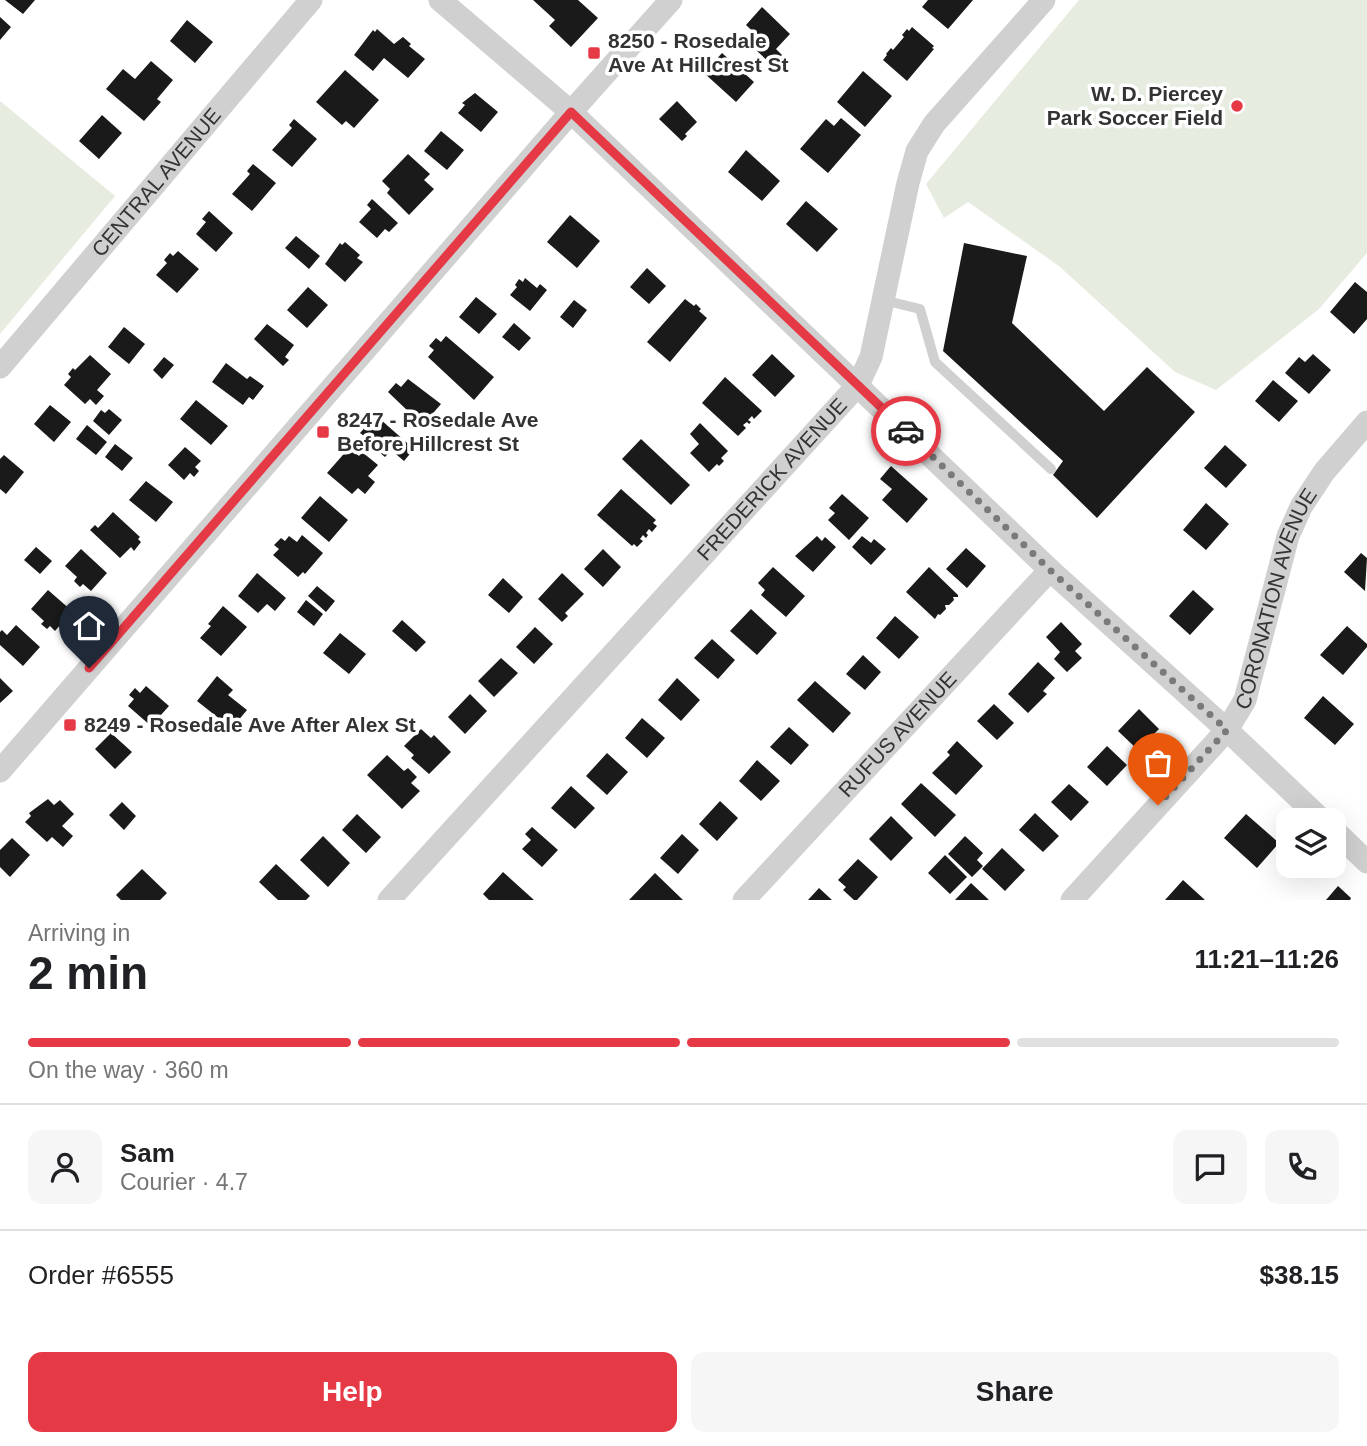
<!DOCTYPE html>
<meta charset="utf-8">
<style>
:root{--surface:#fff;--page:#f6f6f6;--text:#202124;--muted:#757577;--line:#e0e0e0;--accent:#e63946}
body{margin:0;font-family:Arial,sans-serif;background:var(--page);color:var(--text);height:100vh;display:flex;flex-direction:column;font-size:26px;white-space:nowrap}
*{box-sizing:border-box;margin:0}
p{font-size:23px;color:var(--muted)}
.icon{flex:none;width:38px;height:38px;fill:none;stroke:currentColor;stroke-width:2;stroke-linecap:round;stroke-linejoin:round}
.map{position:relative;height:900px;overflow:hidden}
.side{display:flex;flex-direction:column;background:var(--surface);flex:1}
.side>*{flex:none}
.controls{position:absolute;left:1276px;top:808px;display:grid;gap:14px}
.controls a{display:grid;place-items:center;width:70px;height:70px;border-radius:14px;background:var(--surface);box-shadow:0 7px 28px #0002;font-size:35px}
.pin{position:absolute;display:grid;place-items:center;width:60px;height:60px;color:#fff;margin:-72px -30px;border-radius:50% 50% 50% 0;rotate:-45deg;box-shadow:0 0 7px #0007}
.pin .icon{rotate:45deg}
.courier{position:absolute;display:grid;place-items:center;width:70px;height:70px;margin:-35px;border:5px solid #e63946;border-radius:50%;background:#fff;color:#222;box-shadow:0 2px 9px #0007}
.overview em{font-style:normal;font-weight:600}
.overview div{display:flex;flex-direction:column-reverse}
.overview{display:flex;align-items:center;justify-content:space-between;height:119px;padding:0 28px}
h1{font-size:46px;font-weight:600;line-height:52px}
.bar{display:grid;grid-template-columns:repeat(4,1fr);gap:10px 7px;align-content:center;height:84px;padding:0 28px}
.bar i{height:9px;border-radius:5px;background:var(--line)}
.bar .selected{background:var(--accent)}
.bar p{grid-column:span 4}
.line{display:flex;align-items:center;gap:18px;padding:0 28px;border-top:2px solid var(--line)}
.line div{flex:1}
.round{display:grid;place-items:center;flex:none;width:74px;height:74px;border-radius:14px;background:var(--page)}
.button{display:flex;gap:14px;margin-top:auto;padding:14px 28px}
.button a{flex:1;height:80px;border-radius:14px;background:var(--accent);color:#fff;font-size:28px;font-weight:600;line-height:80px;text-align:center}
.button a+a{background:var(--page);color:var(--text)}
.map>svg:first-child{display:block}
.green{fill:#e6ecdf}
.building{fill:#1a1a1a}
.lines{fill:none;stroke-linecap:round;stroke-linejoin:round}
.lane{stroke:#d0d0d0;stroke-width:10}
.street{stroke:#d0d0d0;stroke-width:23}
.done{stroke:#7a7a7a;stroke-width:7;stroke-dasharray:0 12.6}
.route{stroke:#e63946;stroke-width:9}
.poi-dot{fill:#e63946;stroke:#fff;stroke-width:2.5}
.labels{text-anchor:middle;stroke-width:7;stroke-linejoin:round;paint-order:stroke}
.poi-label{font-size:21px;font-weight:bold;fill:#333;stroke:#fff;text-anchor:start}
.street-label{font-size:21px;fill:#333;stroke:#fff}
</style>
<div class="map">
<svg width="1367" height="900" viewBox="0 0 1367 900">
<rect width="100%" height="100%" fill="#fff"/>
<path class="green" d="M1079 0H1367V253L1319 309 1216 390 1175 372 1059 266 968 202 944 218 926 184Z
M0 101 115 196 0 334Z"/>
<path class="building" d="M5 0H35L23 14Z
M533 0H578L598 18 571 47 549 26 555 20Z
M928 0H973L948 29 922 7Z
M762 7 790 34 776 49 782 55 772 65 756 50 764 42 746 25Z
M0 17 11 27 0 40Z
M187 20 213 42 195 63 170 41Z
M912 27 934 46 932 48 934 49 907 81 883 60 887 55 886 54 891 48 893 50 904 37 902 35 907 29 909 31Z
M377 29 394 44 403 37 411 44 409 46 425 59 408 78 384 58 373 71 354 55 373 30 375 32Z
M722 53 754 82 736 102 704 73Z
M151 61 173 80 157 99 161 102 144 121 106 89 123 69 135 79Z
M345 70 379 100 354 128 346 121 342 125 316 102Z
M863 71 892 96 865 127 837 102Z
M475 93 498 112 481 132 458 113 465 105 462 103Z
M677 101 697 122 685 134 687 136 682 141 659 119Z
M102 115 122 133 99 159 79 141Z
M841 118 861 135 828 173 800 149 826 119 834 126Z
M294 119 317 139 292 167 272 150 292 128 289 125Z
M441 131 464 150 447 170 424 151Z
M746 150 780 181 762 201 728 172Z
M408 154 430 174 424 180 434 189 409 215 387 193 390 189 382 181Z
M253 164 276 183 252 211 232 194 250 174 247 171Z
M372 199 398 223 389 232 385 229 377 238 359 222 371 209 367 205Z
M806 201 838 229 817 252 786 224Z
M209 211 233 233 216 252 196 234 206 222 202 219Z
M570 215 600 241 577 268 547 242Z
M296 236 320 256 309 269 285 248Z
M345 242 360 255 357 258 363 262 345 282 325 264 340 243 342 245Z
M964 243 1027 256 1012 323 1104 411 1147 367 1195 412 1097 518 1053 475 1063 461 943 351Z
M178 251 199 269 177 293 156 275 167 263 164 260 170 253 173 256Z
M647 268 666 286 649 304 630 287Z
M525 278 537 288 540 284 547 290 530 311 510 295 517 287 515 285 519 279 523 282Z
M1355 282 1367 292V319L1354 334 1330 312Z
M308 287 328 305 307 328 287 310Z
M476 297 497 314 479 334 459 317Z
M685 299 694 306 696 304 701 309 699 311 707 318 670 362 647 342Z
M574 300 587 310 573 328 560 317Z
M514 323 531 338 519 351 502 337Z
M267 324 294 345 285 357 289 360 283 366 254 339Z
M124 327 145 344 129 364 108 347Z
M446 336 494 377 474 400 428 357 434 350 429 346 436 338 441 342Z
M772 354 795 376 775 397 752 375Z
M1313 354 1331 370 1309 394 1285 373 1299 357 1305 362Z
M90 355 111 374 97 390 104 396 96 405 90 399 85 404 64 385 71 377 68 374 73 368 75 370Z
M164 357 174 365 162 379 153 370Z
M226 363 247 379 250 376 264 386 253 400 249 397 243 405 212 382Z
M725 377 762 411 754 419 752 416 748 420 751 422 749 424 747 422 743 425 746 428 738 436 702 403Z
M408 379 441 404 421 427 407 416 410 413 388 392 396 383 401 387Z
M1273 380 1298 401 1279 422 1255 401Z
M196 400 228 426 211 445 180 419Z
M50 405 71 422 54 442 34 424Z
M109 409 122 420 109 435 93 421 101 410 105 413Z
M380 419 414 449 404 461 391 450 385 457 362 438 364 436 360 433 368 424 373 428Z
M700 423 728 451 721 458 724 461 719 466 717 464 709 472 690 453 699 444 690 434Z
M87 425 107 442 96 455 76 439Z
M641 439 690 485 671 505 622 459Z
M115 444 133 458 122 471 105 457Z
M1225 445 1247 465 1226 488 1204 468Z
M185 447 201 461 195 467 199 471 194 477 190 473 184 480 168 465Z
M349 448 359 456 362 452 378 465 368 476 375 482 365 494 358 488 352 494 327 473Z
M4 455 24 472 6 494 0 489V459Z
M891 466 928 499 907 523 882 500 892 489 880 479Z
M146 481 173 502 156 522 129 500Z
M621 489 656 520 653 523 657 526 652 532 649 529 646 533 648 535 646 538 643 535 640 539 643 541 637 547 634 544 632 546 597 515Z
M842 494 869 518 849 540 828 520 835 513 829 508Z
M320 496 348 520 329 542 301 518Z
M1206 503 1229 524 1206 550 1183 530Z
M113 512 140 537 138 539 141 542 134 551 131 547 120 558 90 530 95 525 98 528Z
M302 535 323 553 305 574 303 572 298 577 273 555 279 549 274 545 281 538 285 541 289 536 297 542Z
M817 536 822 541 825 537 836 547 813 572 795 556Z
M862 536 871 543 874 539 886 549 871 565 852 547Z
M36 547 52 561 40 574 24 560Z
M966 548 986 566 967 588 946 569Z
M81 549 107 573 91 591 83 584 80 587 74 581 77 577 65 566Z
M603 549 621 567 603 587 584 569Z
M1361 553 1367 558 1365 591 1344 572Z
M773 567 805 596 786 617 761 595 765 590 758 583Z
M929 567 958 595V597H953L954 600 949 605H945L946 609 940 615 938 614 935 619 906 592Z
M257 573 286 598 275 611 267 604 258 613 238 596Z
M562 573 584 594 565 613 568 616 562 622 538 599Z
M503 578 523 597 509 613 488 595Z
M317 586 335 601 326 612 308 596Z
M48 590 72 611 55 631 50 626 47 629 41 624 44 621 31 609Z
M1193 590 1214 609 1190 635 1169 616Z
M306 600 323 614 314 626 297 612Z
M223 606 247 627 221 656 200 638 211 626 208 624Z
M751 609 777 633 757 655 730 631Z
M895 616 919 637 899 659 876 638Z
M402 620 426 642 416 652 392 631Z
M1061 622 1082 644 1075 651 1082 658 1067 672 1054 659 1060 652 1046 637Z
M16 625 40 647 23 666 0 645V632L2 630 7 635Z
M1347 626 1367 644V647L1343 675 1320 655Z
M535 627 553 644 534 664 516 647Z
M340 633 366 654 349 674 323 653Z
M712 639 735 660 718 679 694 658Z
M863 655 881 672 865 690 846 674Z
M501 658 518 673 494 697 478 681Z
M1038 662 1055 678 1043 691 1047 694 1028 713 1008 694Z
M217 676 233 690 228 695 247 710 237 722 227 713 221 720 197 701Z
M0 678 13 691 0 703Z
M677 678 700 700 681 721 658 700Z
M815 681 851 713 833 733 797 700Z
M146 686 169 706 151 726 128 706 134 699 129 695 135 688 140 693Z
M470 694 487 711 465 734 448 717Z
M1323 696 1354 724 1335 745 1304 718Z
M994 704 1014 723 997 740 977 721Z
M1139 709 1159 729 1138 750 1118 731Z
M642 718 665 738 647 758 625 738Z
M789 727 809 745 791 765 770 747Z
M421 729 431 738 434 735 451 752 429 774 411 758 414 755 404 746Z
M111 733 132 752 115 769 95 749Z
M957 741 983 766 956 795 932 773 950 755 947 752Z
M1107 746 1127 765 1107 786 1087 767Z
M607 753 628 772 607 795 586 776Z
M387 755 404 771 408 768 417 777 411 783 420 791 402 809 367 775Z
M757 760 780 781 761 801 739 781Z
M921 783 956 815 935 837 901 804Z
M1069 784 1089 802 1071 821 1051 802Z
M571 786 595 808 575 829 551 808Z
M48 799 54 805 60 800 74 814 62 826 73 836 63 847 52 837 47 842 25 822 31 816 29 813Z
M720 801 738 818 717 841 699 824Z
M122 802 136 816 124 830 109 815Z
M1035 813 1059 836 1043 852 1019 830Z
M357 814 381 837 366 853 342 830Z
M1246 814 1279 843 1257 868 1224 838Z
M891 816 913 838 891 861 869 839Z
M532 827 558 850 542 867 522 849 531 840 525 834Z
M682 834 699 850 678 874 660 858Z
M323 836 350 863 328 887 300 860Z
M965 836 983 853 977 860 983 866 972 877 948 854Z
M12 838 30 855 10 877 0 867V850Z
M1002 848 1025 870 1005 891 982 869Z
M945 855 967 877 950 894 928 873Z
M858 859 878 877 857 900H854L843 890 846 887 838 880Z
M276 864 310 896 306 900H278L259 882Z
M142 869 167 893 160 900H121L116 895Z
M503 872 534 900H489L483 894Z
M655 873 683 900H629Z
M1183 880 1205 900H1165Z
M971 883 989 900H955Z
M1338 886 1351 898 1350 900H1326Z
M819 888 832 900H808Z"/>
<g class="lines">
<path class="lane" d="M883 300 920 309 935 362 1051 469"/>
<g class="street">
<path d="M440 0 571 112 1050 570 1227 730 1323 821"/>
<path id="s1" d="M0 367 311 0"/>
<path d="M0 771 571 112 671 0"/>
<path d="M1334 830 1367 862"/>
<path id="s2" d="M389 900 858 385 871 357 908 183 917 151 934 124 1044 0"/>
<path id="s3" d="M744 900 1050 570"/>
<path id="s4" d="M1072 900 1227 730 1245 700 1288 536 1301 507 1324 472 1367 422"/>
</g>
</g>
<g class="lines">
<path class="done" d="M906 431 1050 570 1227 730 1158 805"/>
<path class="route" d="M89 668 571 112 906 431"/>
</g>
<g class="poi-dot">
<rect x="587" y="46" width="14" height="14" rx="3.5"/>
<circle cx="1237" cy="106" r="7"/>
<rect x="316" y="425" width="14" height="14" rx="3.5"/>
<rect x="63" y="718" width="14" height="14" rx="3.5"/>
</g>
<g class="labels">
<g class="poi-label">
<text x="608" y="48">8250 - Rosedale<tspan x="608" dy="24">Ave At Hillcrest St</tspan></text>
<text x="1223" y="101" text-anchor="end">W. D. Piercey<tspan x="1223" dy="24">Park Soccer Field</tspan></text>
<text x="337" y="427">8247 - Rosedale Ave<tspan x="337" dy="24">Before Hillcrest St</tspan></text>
<text x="84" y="732">8249 - Rosedale Ave After Alex St</text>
</g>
<g class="street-label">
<text dy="7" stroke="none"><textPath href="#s1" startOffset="242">CENTRAL AVENUE</textPath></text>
<text dy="7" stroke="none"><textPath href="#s2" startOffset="569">FREDERICK AVENUE</textPath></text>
<text dy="7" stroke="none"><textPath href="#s4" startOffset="371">CORONATION AVENUE</textPath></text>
<text dy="7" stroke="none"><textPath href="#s3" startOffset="226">RUFUS AVENUE</textPath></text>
</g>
</g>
</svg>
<div class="controls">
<a><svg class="icon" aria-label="layers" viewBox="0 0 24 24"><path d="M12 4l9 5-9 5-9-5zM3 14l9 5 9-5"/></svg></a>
</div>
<div class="pin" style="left:1158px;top:805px;background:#ea580c"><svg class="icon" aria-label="bag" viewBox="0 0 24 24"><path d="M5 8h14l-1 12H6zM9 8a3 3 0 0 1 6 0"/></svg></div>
<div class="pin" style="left:89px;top:668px;background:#1f2937"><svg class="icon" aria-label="home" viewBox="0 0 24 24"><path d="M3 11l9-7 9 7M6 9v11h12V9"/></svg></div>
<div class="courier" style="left:906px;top:431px"><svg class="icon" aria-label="car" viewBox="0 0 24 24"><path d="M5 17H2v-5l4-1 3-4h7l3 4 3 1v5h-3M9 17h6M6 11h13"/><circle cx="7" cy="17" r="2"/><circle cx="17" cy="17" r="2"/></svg></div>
</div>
<section class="side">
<div class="overview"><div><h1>2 min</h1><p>Arriving in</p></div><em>11:21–11:26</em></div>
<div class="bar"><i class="selected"></i><i class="selected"></i><i class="selected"></i><i></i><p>On the way · 360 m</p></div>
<div class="line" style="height:126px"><a class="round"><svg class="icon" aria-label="person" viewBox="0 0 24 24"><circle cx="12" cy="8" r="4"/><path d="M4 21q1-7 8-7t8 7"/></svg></a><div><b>Sam</b><p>Courier · 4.7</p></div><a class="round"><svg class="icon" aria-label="chat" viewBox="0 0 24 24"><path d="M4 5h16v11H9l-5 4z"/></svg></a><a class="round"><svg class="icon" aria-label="phone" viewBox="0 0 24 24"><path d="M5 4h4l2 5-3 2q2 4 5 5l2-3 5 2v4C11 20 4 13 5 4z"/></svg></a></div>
<div class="line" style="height:91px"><div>Order #6555</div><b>$38.15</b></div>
<div class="button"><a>Help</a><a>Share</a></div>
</section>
